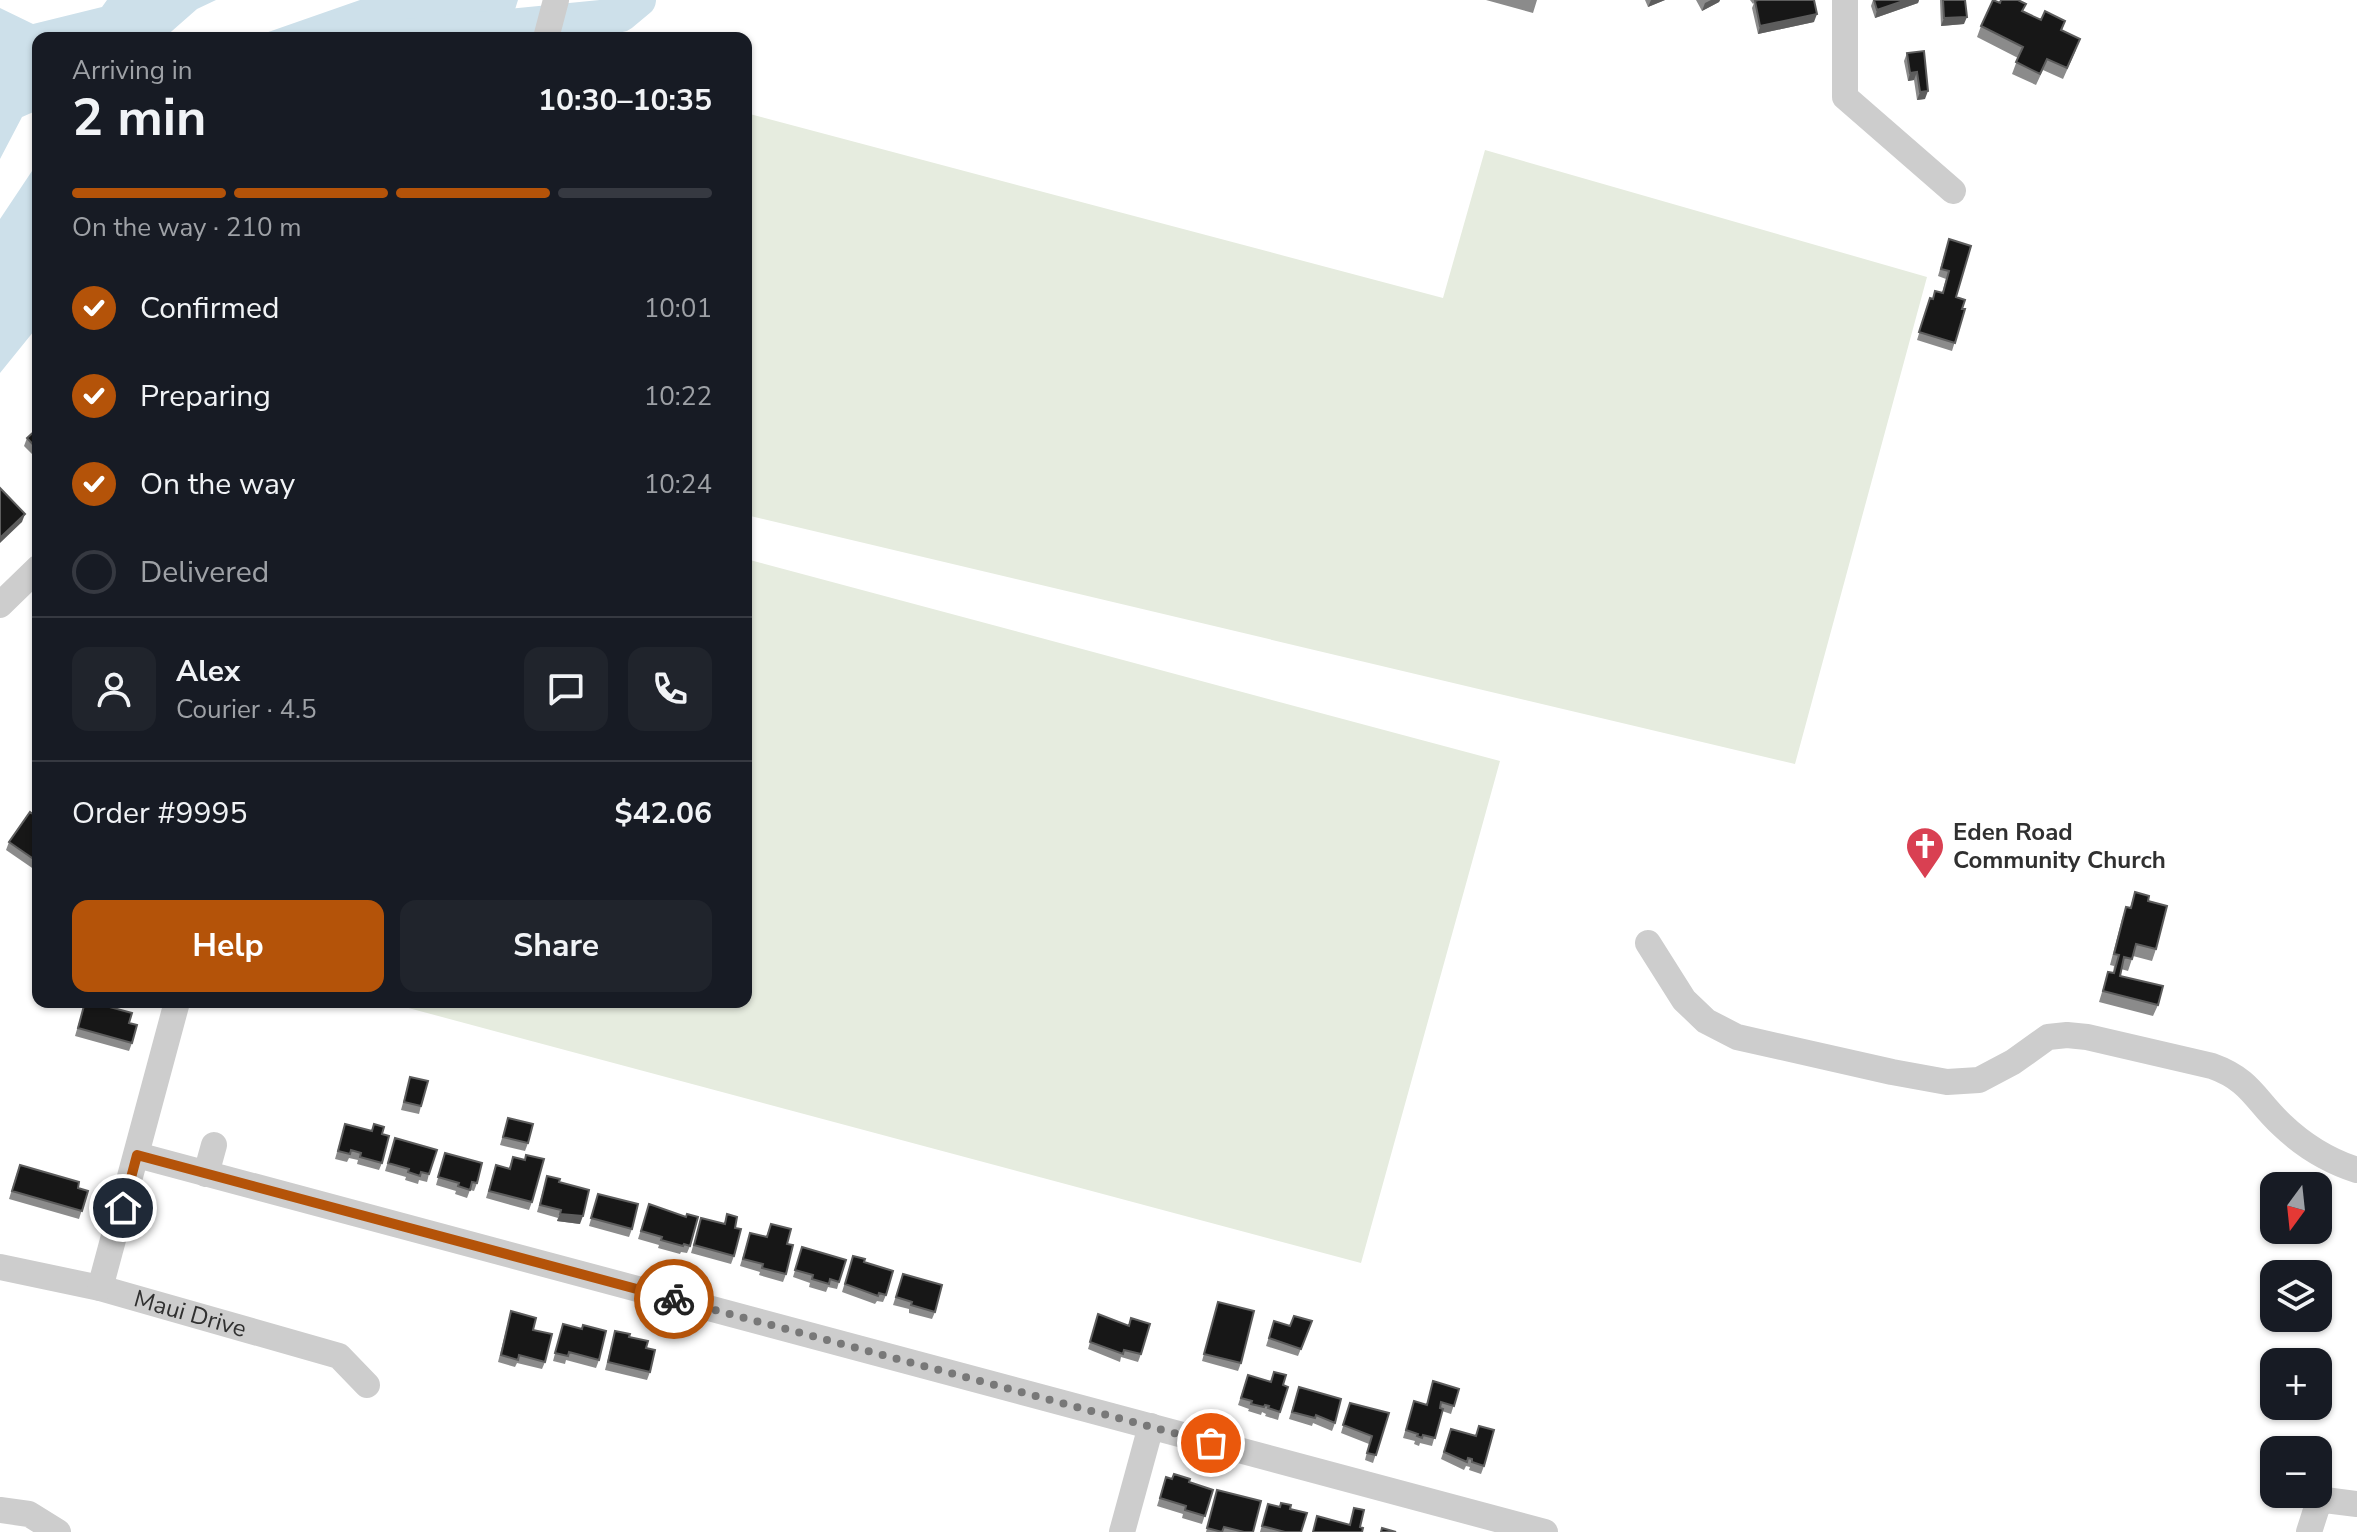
<!DOCTYPE html>
<meta charset="utf-8">
<style>
:root{--surface:#171b24;--page:#20242c;--text:#f1f3f6;--muted:#9ea1a6;--line:#363941;--accent:#b45309}
body{margin:0;font-family:"Nunito Sans",sans-serif;background:var(--page);color:var(--text);height:100vh;display:flex;flex-direction:column;font-size:30px;white-space:nowrap}
*{box-sizing:border-box;margin:0}
p{font-size:26px;color:var(--muted)}
.icon{flex:none;width:44px;height:44px;fill:none;stroke:currentColor;stroke-width:2;stroke-linecap:round;stroke-linejoin:round}
.map{position:relative;flex:1;overflow:hidden}
.panel{position:absolute;left:32px;top:32px;width:720px;height:976px;display:flex;flex-direction:column;background:var(--surface);border-radius:16px;box-shadow:0 2px 6px #0004}
.panel>*{flex:none}
.needle{width:52px;rotate:195deg}
.tools{position:absolute;left:2260px;top:1172px;display:grid;gap:16px}
.tools a{display:grid;place-items:center;width:72px;height:72px;border-radius:16px;background:var(--surface);box-shadow:0 2px 6px #0004;font-size:40px}
.pin{position:absolute;display:grid;place-items:center;width:68px;height:68px;color:#fff;margin:-34px;border:4px solid #fff;border-radius:50%;box-shadow:0 2px 8px #0007}
.courier{position:absolute;display:grid;place-items:center;width:80px;height:80px;margin:-40px;border:6px solid #b45309;border-radius:50%;background:#fff;color:#222;box-shadow:0 2px 10px #0007}
.headline em{font-style:normal;font-weight:700}
.headline div{display:flex;flex-direction:column-reverse}
.headline{display:flex;align-items:center;justify-content:space-between;height:136px;padding:0 40px}
h1{font-size:52px;font-weight:700;line-height:60px}
.bar{display:grid;grid-template-columns:repeat(4,1fr);gap:12px 8px;align-content:center;height:96px;padding:0 40px}
.bar i{height:10px;border-radius:6px;background:var(--line)}
.bar .current{background:var(--accent)}
.bar p{grid-column:span 4}
.line{display:flex;align-items:center;gap:20px;padding:0 40px;border-top:2px solid var(--line)}
.line div{flex:1}
.round{display:grid;place-items:center;flex:none;width:84px;height:84px;border-radius:16px;background:var(--page)}
ol{padding:0 40px;list-style:none}
li{display:flex;align-items:center;gap:24px;height:88px}
li p{margin-inline-start:auto}
li .icon{padding:8px;border-radius:50%;background:var(--accent);color:#fff;stroke-width:4}
li:last-child{color:var(--muted)}
li i{width:44px;height:44px;border:4px solid var(--line);border-radius:50%}
.cta{display:flex;gap:16px;margin-top:auto;padding:16px 40px}
.cta a{flex:1;height:92px;border-radius:16px;background:var(--accent);color:#fff;font-size:32px;font-weight:700;line-height:92px;text-align:center}
.cta a+a{background:var(--page);color:var(--text)}
.map>svg:first-child{display:block}
.green{fill:#e6ecdf}
.water{fill:#cde0ea}
.lines{fill:none;stroke-linecap:round;stroke-linejoin:round}
.river{stroke:#cde0ea;stroke-width:34}
.minor{stroke:#cdcdcd;stroke-width:26}
.wall{fill:#8b8b8b}
.shaded-wall{fill:#5d5d5d}
.building{fill:#171717;stroke:#5d5d5d;stroke-width:2}
.done{stroke:#787878;stroke-width:8;stroke-dasharray:0 14.4}
.route{stroke:#b45309;stroke-width:10}
.labels{text-anchor:middle;stroke-width:8;stroke-linejoin:round;paint-order:stroke}
.poi-label{font-size:24px;font-weight:bold;fill:#303030;stroke:#fff;text-anchor:start}
.street-label{font-size:24px;fill:#303030;stroke:#fff}
</style>
<div class="map">
<svg width="2357" height="1532" viewBox="0 0 2357 1532">
<rect width="100%" height="100%" fill="#fff"/>
<path class="green" d="M746 113 1443 298 1485 150 1927 277 1795 764 746 515Z
M746 559 1500 761 1361 1263 386 1002H746Z"/>
<path class="water" d="M107 0H216L197 9 164 38H38V110L22 117 0 159V8L33 24 102 7Z
M360 0H518L506 38H251Z
M38 162V326L0 373V219Z"/>
<g class="lines">
<path class="river" d="M386 38 621 15 639 0"/>
<g class="minor">
<path d="M1845 0V97L1953 191"/>
<path d="M546 38 556 0"/>
<path d="M0 605 38 568"/>
<path d="M1648 943 1684 1000 1706 1021 1737 1037 1892 1072 1947 1082 1979 1080 2013 1062 2048 1037 2067 1035 2087 1037 2212 1066C2251 1080 2255 1100 2282 1125 2304 1146 2329 1161 2357 1170"/>
<path d="M137 1155 1545 1532"/>
<path d="M206 1174 214 1145"/>
<path id="s1" d="M0 1267 100 1288 339 1356 367 1385"/>
<path d="M100 1288 177 1002"/>
<path d="M0 1510 29 1514 58 1532"/>
<path d="M1122 1532 1151 1426"/>
<path d="M2309 1532 2317 1507 2325 1500 2357 1504"/>
</g>
</g>
<path class="wall" d="M1486 0H1537L1533 13Z
M1645 0H1665L1648 7Z
M1696 0H1720L1719 2 1702 11Z
M1750 0H1814V22L1758 34 1752 8 1754 3 1753 4Z
M1873 0H1919L1918 3 1875 18 1871 6Z
M1940 0H1965L1964 24 1941 26Z
M2023 12 2041 20 2065 21 2062 30 2076 50 2063 79 2043 70 2036 85 2012 74 2018 58 1977 37 1981 26Z
M1924 51 1925 99 1917 100 1914 80 1908 81 1904 61 1907 53Z
M1949 239 1956 297 1962 309H1965L1952 351 1917 340 1930 298 1933 299 1942 293 1946 279 1938 276Z
M38 428V460L24 446 27 438Z
M38 818V872L6 850 9 842Z
M2135 892 2148 901 2156 949 2152 961 2133 956 2128 971 2121 969 2120 976 2158 1005 2153 1016 2099 1002 2108 972 2113 973 2114 966 2110 965 2122 919 2126 907 2130 908Z
M85 1002 129 1023 132 1043 129 1051 75 1036Z
M410 1077 421 1106 419 1114 401 1110Z
M508 1118 528 1143 525 1151 500 1145Z
M345 1124 382 1134V1163L379 1170 357 1164 358 1160 349 1158 347 1162 335 1159Z
M395 1138 429 1174 427 1182 419 1180 418 1184 405 1180 406 1177 385 1171Z
M445 1153 477 1183 474 1191 470 1190 467 1198 455 1194 456 1191 436 1185Z
M513 1157 532 1202 529 1210 486 1198 496 1165 509 1168Z
M17 1173 88 1191 79 1219 9 1199Z
M547 1176 559 1182 580 1224 557 1221 558 1218 537 1212Z
M598 1194 632 1229 629 1237 589 1226Z
M649 1204 690 1246 687 1253 681 1252 680 1254 658 1248 659 1245 638 1239Z
M727 1214 735 1228 734 1256 731 1264 691 1253 701 1218 724 1224Z
M771 1224 787 1244 786 1274 783 1282 759 1275 760 1272 740 1266 750 1233 766 1237Z
M802 1247 839 1282 837 1289 828 1287 826 1292 809 1287 810 1283 793 1277Z
M853 1256 864 1262 886 1295 883 1302 877 1301 875 1304 842 1292Z
M903 1274 935 1312 932 1319 909 1313V1309L893 1305Z
M1218 1302 1241 1363 1238 1371 1202 1361Z
M511 1311 533 1330 545 1362 542 1369 517 1363 515 1367 498 1362Z
M1131 1318 1141 1354 1138 1362 1121 1357 1120 1362 1088 1349 1096 1322 1129 1326Z
M1274 1321 1290 1326 1312 1321 1298 1356 1266 1346Z
M563 1324 599 1360 596 1368 566 1360 565 1364 553 1361Z
M615 1331 629 1337 646 1348 650 1372 647 1380 605 1370Z
M1248 1375 1283 1385 1280 1412 1278 1420 1265 1416 1266 1414 1262 1412 1261 1415 1248 1411 1249 1409 1238 1405Z
M1433 1381 1459 1389 1451 1414 1442 1411 1432 1446 1420 1443 1419 1446 1414 1444 1415 1441 1403 1438 1414 1401 1427 1405Z
M1299 1387 1335 1423 1332 1431 1313 1423 1312 1426 1289 1419Z
M1350 1403 1389 1413 1373 1463 1365 1460 1369 1444 1341 1433Z
M1451 1429 1484 1466 1481 1474 1469 1470 1470 1467 1466 1466 1464 1470 1441 1459Z
M1166 1477 1213 1490 1202 1524 1182 1518 1183 1514 1157 1506Z
M1217 1490 1253 1532H1206Z
M1268 1504 1301 1532H1260Z"/>
<path class="shaded-wall" d="M1651 0H1665L1648 7Z
M1711 0H1720L1719 2 1702 11 1705 3Z
M1906 0H1919L1918 3 1875 18 1877 10Z
M1817 14 1814 22 1758 34 1760 26Z
M1967 17 1964 24 1941 26 1944 18Z
M1917 72 1914 80 1908 81 1910 73Z
M1928 91 1925 99 1917 100 1920 92Z
M25 514 22 522 0 543V538Z
M560 1214 583 1216 580 1224 557 1221Z"/>
<path class="building" d="M1758 0H1814L1817 14 1760 26 1755 1Z
M1874 0H1906L1877 10Z
M1943 0H1965L1967 17 1944 18Z
M1993 0 2000 3 2001 0H2018L2026 4 2022 11 2041 20 2045 11 2065 21 2061 30 2080 39 2067 68 2047 59 2040 74 2016 62 2023 47 1981 26Z
M1924 51 1928 91 1920 92 1917 72 1910 73 1907 53Z
M1949 239 1971 246 1956 297 1965 300 1962 309H1965L1955 343 1919 332 1930 298 1933 299 1935 291 1943 293 1949 271 1941 269Z
M38 428V450L27 438Z
M0 488 25 514 0 538Z
M30 812 38 818V862L9 842Z
M2135 892 2149 896 2148 901 2167 906 2156 949 2136 944 2132 959 2124 957 2120 976 2163 986 2158 1005 2103 991 2108 972 2114 973 2119 955 2114 954 2126 907 2131 908Z
M85 1002H91L132 1013 129 1023 137 1025 132 1043 78 1028Z
M410 1077 428 1081 421 1106 404 1102Z
M508 1118 533 1124 528 1143 503 1137Z
M345 1124 372 1131 374 1124 384 1127 382 1134 389 1136 382 1163 360 1157 361 1153 351 1150 350 1154 338 1151Z
M395 1138 437 1150 429 1174 421 1172 420 1176 408 1172 409 1169 388 1163Z
M445 1153 482 1163 477 1183 472 1182 470 1190 458 1186 459 1183 438 1177Z
M526 1155 544 1159 532 1202 489 1191 496 1165 510 1169 513 1157 525 1160Z
M20 1165 79 1182 78 1188 88 1191 82 1211 12 1191Z
M547 1176 560 1179 559 1182 589 1190 583 1216 560 1214 561 1210 540 1205Z
M598 1194 638 1204 632 1229 591 1218Z
M649 1204 686 1217 687 1214 698 1217 690 1246 684 1244 683 1246 661 1240 662 1237 641 1231Z
M727 1214 737 1217 735 1228 741 1229 734 1256 694 1245 701 1218 725 1224Z
M771 1224 791 1229 787 1244 793 1245 786 1274 762 1268 763 1264 743 1259 750 1233 767 1237Z
M802 1247 846 1260 839 1282 830 1279 829 1284 812 1279 813 1275 795 1270Z
M853 1256 865 1259 864 1262 893 1271 886 1295 879 1293 878 1296 845 1284Z
M903 1274 942 1285 935 1312 911 1305 912 1302 896 1297Z
M1218 1302 1254 1311 1241 1363 1204 1354Z
M511 1311 536 1318 533 1330 552 1334 545 1362 519 1355 518 1360 501 1355Z
M1098 1314 1129 1326 1131 1318 1150 1324 1141 1354 1124 1350 1123 1354 1090 1342Z
M1294 1316 1312 1321 1301 1349 1269 1338 1274 1321 1290 1326Z
M563 1324 582 1329 583 1325 606 1331 599 1360 569 1352 568 1356 555 1353Z
M615 1331 630 1334 629 1337 648 1341 646 1348 655 1350 650 1372 608 1362Z
M1274 1372 1286 1375 1283 1385 1288 1387 1280 1412 1268 1408 1269 1406 1265 1405 1264 1407 1251 1404 1252 1401 1241 1398 1248 1375 1271 1382Z
M1433 1381 1459 1389 1454 1406 1441 1402 1440 1408 1443 1409 1435 1438 1423 1435 1422 1438 1417 1436 1418 1434 1406 1430 1414 1401 1427 1405Z
M1299 1387 1341 1399 1335 1423 1316 1415 1315 1418 1292 1412Z
M1350 1403 1389 1413 1376 1455 1367 1453 1372 1436 1343 1425Z
M1479 1426 1494 1430 1484 1466 1472 1462V1459L1468 1458 1467 1462 1444 1452 1451 1429 1476 1436Z
M1174 1474 1190 1479 1189 1482 1213 1490 1205 1516 1185 1510 1186 1506 1160 1498 1166 1477 1172 1479Z
M1217 1490 1261 1501 1253 1532H1244L1224 1527 1222 1532 1207 1528Z
M1281 1503 1291 1505 1290 1509 1307 1513 1301 1532H1285L1262 1526 1268 1504 1280 1507Z
M1354 1508 1364 1510 1360 1527 1363 1528 1362 1532H1313L1317 1516 1350 1525Z
M1382 1528 1396 1532H1381Z"/>
<g class="lines">
<path class="done" d="M674 1299 1211 1443"/>
<path class="route" d="M123 1208 137 1155 674 1299"/>
</g>
<defs>
<g id="church-pin" transform="scale(2)"><path d="M0 17L-7.5 6A9.5 9.5 0 1 1 7.5 6Z" fill="#d94052" stroke="#fff"/><path d="M-1.2-6h2.4v3.5h3.3v2.4h-3.3V6h-2.4V-.1h-3.3v-2.4h3.3Z" fill="#fff"/></g>
</defs>
<g fill-rule="evenodd">
<use href="#church-pin" x="1925" y="846"/>
</g>
<g class="labels">
<g class="poi-label">
<text x="1953" y="840">Eden Road<tspan x="1953" dy="28">Community Church</tspan></text>
</g>
<g class="street-label">
<text dy="8" stroke="none"><textPath href="#s1" startOffset="196">Maui Drive</textPath></text>
</g>
</g>
</svg>
<div class="tools">
<a><svg class="needle" viewBox="-14 -14 28 28"><path d="M0-13l5 13h-10z" fill="#e53935"/><path d="M0 13l5-13h-10z" fill="#9ea1a6"/></svg></a>
<a><svg class="icon" aria-label="layers" viewBox="0 0 24 24"><path d="M12 4l9 5-9 5-9-5zM3 14l9 5 9-5"/></svg></a>
<a>+</a>
<a>−</a>
</div>
<div class="pin" style="left:1211px;top:1443px;background:#ea580c"><svg class="icon" aria-label="bag" viewBox="0 0 24 24"><path d="M5 8h14l-1 12H6zM9 8a3 3 0 0 1 6 0"/></svg></div>
<div class="pin" style="left:123px;top:1208px;background:#1f2937"><svg class="icon" aria-label="home" viewBox="0 0 24 24"><path d="M3 11l9-7 9 7M6 9v11h12V9"/></svg></div>
<div class="courier" style="left:674px;top:1299px"><svg class="icon" aria-label="bike" viewBox="0 0 24 24"><circle cx="6" cy="16" r="4"/><circle cx="18" cy="16" r="4"/><path d="M6 16l4-8h5l3 8M10 8l3 8H6M13 5h3"/></svg></div>
<section class="panel">
<div class="headline"><div><h1>2 min</h1><p>Arriving in</p></div><em>10:30–10:35</em></div>
<div class="bar"><i class="current"></i><i class="current"></i><i class="current"></i><i></i><p>On the way · 210 m</p></div>
<ol>
<li><svg class="icon" aria-label="check" viewBox="0 0 24 24"><path d="M5 12l5 5 9-10"/></svg>Confirmed<p>10:01</p></li>
<li><svg class="icon" aria-label="check" viewBox="0 0 24 24"><path d="M5 12l5 5 9-10"/></svg>Preparing<p>10:22</p></li>
<li><svg class="icon" aria-label="check" viewBox="0 0 24 24"><path d="M5 12l5 5 9-10"/></svg>On the way<p>10:24</p></li>
<li><i></i>Delivered</li>
</ol>
<div class="line" style="height:144px"><a class="round"><svg class="icon" aria-label="person" viewBox="0 0 24 24"><circle cx="12" cy="8" r="4"/><path d="M4 21q1-7 8-7t8 7"/></svg></a><div><b>Alex</b><p>Courier · 4.5</p></div><a class="round"><svg class="icon" aria-label="chat" viewBox="0 0 24 24"><path d="M4 5h16v11H9l-5 4z"/></svg></a><a class="round"><svg class="icon" aria-label="phone" viewBox="0 0 24 24"><path d="M5 4h4l2 5-3 2q2 4 5 5l2-3 5 2v4C11 20 4 13 5 4z"/></svg></a></div>
<div class="line" style="height:104px"><div>Order #9995</div><b>$42.06</b></div>
<div class="cta"><a>Help</a><a>Share</a></div>
</section>
</div>
